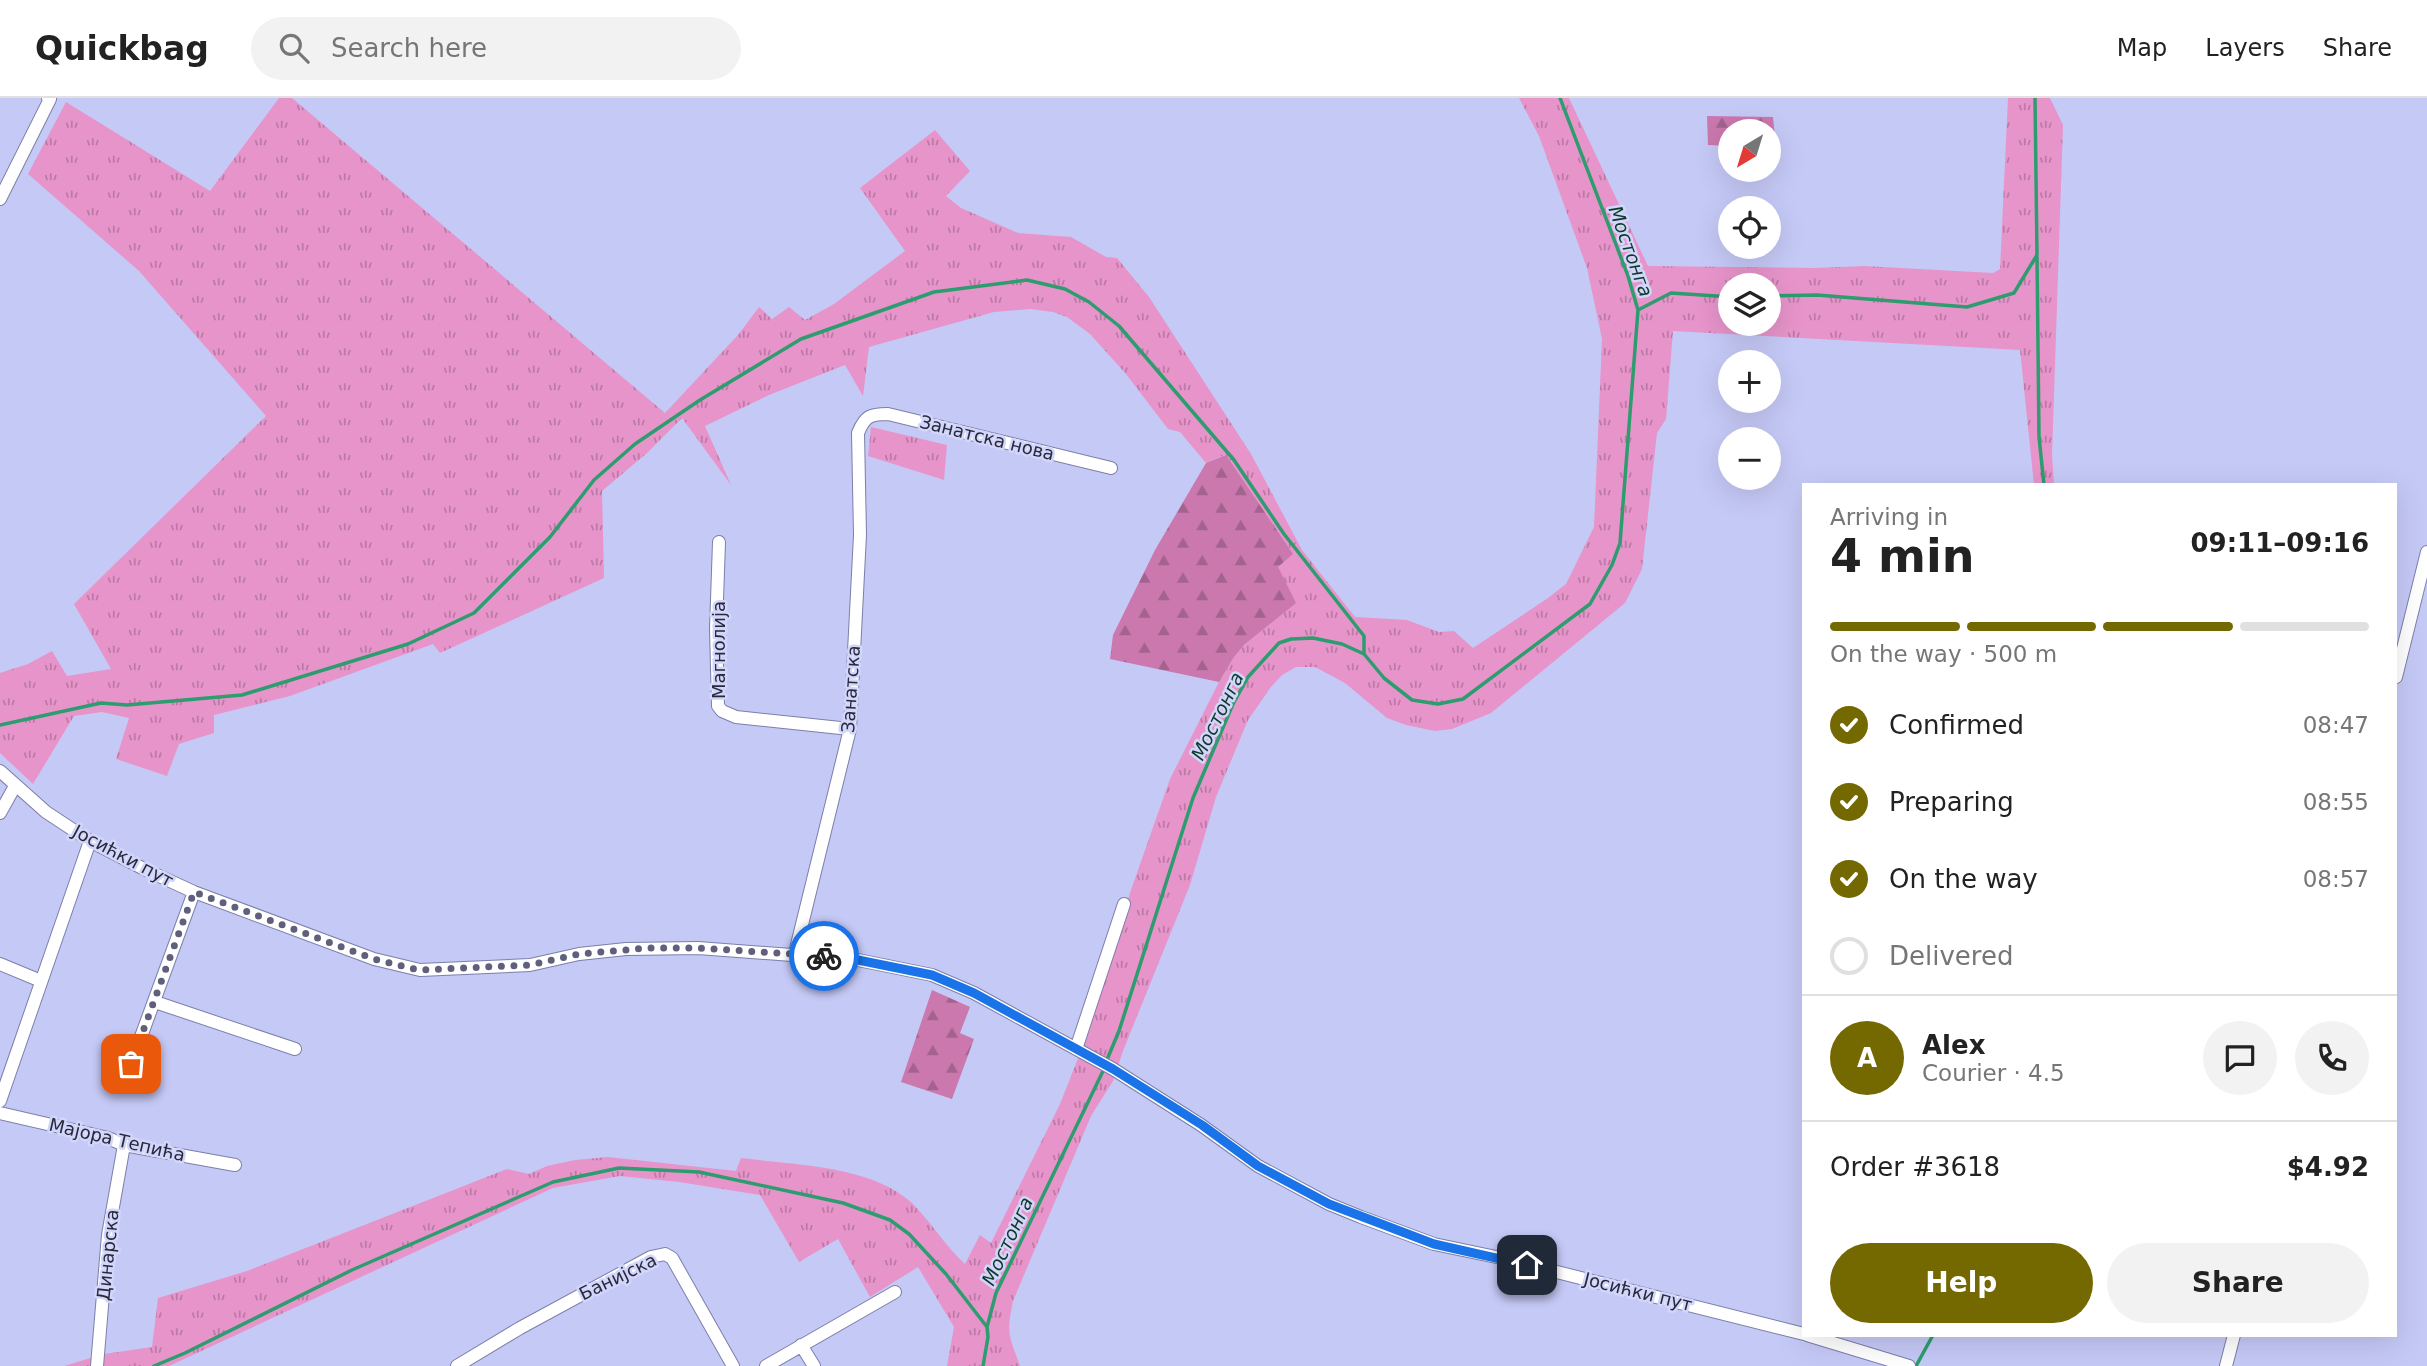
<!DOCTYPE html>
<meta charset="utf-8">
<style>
:root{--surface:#fff;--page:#f2f2f2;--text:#222;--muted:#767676;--line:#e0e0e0;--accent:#746800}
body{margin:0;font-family:"DejaVu Sans",sans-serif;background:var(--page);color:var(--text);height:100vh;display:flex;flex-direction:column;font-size:26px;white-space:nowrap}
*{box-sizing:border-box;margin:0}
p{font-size:23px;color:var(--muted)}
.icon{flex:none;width:38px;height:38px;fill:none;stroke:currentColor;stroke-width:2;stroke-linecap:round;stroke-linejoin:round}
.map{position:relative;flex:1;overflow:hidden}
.side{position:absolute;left:1802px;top:385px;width:595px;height:854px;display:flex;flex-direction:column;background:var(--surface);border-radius:0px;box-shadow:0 7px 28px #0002}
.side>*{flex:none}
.needle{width:46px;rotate:218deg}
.fabs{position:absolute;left:1718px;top:21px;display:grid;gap:14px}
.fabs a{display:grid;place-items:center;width:63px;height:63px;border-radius:50%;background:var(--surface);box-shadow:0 7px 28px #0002;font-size:35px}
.pin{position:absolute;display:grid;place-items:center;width:60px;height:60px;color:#fff;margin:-30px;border-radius:14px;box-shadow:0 4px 10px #0006}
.courier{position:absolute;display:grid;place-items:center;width:70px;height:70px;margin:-35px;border:5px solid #1a73e8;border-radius:50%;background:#fff;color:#222;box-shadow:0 2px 9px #0007}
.headline em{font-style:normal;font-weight:700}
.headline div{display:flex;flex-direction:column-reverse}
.headline{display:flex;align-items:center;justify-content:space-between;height:119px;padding:0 28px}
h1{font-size:46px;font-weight:700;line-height:52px}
.bar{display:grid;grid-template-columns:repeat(4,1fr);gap:10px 7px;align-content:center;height:84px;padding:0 28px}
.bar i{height:9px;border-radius:5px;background:var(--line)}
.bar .selected{background:var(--accent)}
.bar p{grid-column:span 4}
.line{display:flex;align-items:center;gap:18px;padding:0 28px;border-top:2px solid var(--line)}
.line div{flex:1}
.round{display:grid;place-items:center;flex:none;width:74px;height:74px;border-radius:37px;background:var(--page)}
ol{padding:0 28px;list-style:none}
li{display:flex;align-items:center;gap:21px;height:77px}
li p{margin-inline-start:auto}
li .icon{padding:7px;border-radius:50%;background:var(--accent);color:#fff;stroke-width:4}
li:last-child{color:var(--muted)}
li i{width:38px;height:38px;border:4px solid var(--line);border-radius:50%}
.cta{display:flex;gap:14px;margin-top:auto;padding:14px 28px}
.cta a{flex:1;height:80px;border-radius:42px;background:var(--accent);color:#fff;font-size:28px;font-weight:700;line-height:80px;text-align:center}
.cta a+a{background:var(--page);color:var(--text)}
header{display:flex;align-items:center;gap:42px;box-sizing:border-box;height:98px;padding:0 35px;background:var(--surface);border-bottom:2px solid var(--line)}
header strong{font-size:33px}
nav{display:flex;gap:38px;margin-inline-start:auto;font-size:24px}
.search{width:490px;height:63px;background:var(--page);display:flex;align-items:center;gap:18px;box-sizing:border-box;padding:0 24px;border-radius:38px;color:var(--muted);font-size:26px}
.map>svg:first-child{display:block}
.grass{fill:url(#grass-tufts);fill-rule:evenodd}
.forest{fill:url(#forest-firs)}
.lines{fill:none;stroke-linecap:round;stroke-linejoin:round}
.stream{stroke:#2d9c6e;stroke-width:3.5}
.minor-casing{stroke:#7c7fa9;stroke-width:14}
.minor{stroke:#fff;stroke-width:12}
.done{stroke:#5f617c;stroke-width:7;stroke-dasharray:0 12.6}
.route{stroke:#1a73e8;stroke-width:9}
.labels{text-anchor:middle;stroke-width:5;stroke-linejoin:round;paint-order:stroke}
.street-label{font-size:18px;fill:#28293a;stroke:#d3d6fb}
.water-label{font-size:19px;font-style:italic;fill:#0c3a27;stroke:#d3d6fb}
</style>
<header>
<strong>Quickbag</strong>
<div class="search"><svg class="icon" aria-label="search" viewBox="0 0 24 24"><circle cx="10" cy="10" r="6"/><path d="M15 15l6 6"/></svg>Search here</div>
<nav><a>Map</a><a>Layers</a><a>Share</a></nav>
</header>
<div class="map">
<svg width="2427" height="1268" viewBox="0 0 2427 1268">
<defs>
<pattern id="grass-tufts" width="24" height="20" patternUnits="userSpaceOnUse" patternTransform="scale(1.75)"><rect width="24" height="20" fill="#e794ca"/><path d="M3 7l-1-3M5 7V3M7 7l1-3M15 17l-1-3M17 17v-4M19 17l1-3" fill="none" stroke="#bb79a5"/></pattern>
<pattern id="forest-firs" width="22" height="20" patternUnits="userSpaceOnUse" patternTransform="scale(1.75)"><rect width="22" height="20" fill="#ca78ae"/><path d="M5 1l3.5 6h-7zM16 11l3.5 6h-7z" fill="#a4628f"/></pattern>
</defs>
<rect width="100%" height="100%" fill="#c5c9f6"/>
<path class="grass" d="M279 0H292L665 315 738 237 759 209 772 221 789 209 805 222 834 206 905 153 860 90 935 32 970 73 946 98 961 110 1018 135 1071 139 1106 159 1117 160 1149 199 1251 356 1302 452 1355 519 1407 522 1439 534 1454 533 1473 550 1548 500 1566 486 1594 429 1602 241 1587 170 1539 38 1519 0H1569L1648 168 1815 170 1864 168 1993 175 2000 171 2008 0H2050L2063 27 2052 357 2054 387H2034L2020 252 1673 233 1666 321 1657 335 1642 471 1625 505 1491 615 1452 631 1435 633 1406 627 1387 620 1345 585 1315 569H1296L1282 577 1271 589 1248 622 1216 699 1190 787 1123 953 1113 983 1091 1018 1013 1203C1006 1238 1009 1236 1020 1268H947L954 1229 918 1169 870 1199 838 1141 799 1164 760 1097 679 1084 620 1078 553 1090 169 1268H64L104 1256 152 1249 158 1200 247 1173 507 1071 529 1076 547 1068 575 1062 608 1059 736 1073 741 1060C793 1067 871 1067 912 1105 931 1124 946 1149 965 1166L980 1137 991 1145 1060 1006 1086 940 1131 792 1170 681 1219 584 1234 559 1245 546 1278 469 1292 456 1225 357 1206 365 1180 334 1168 331 1126 276 1090 236 1067 219 1053 214 1030 211 994 214 869 249 863 298 845 267 769 297 705 328 731 387 682 320 647 355 602 393 604 480 440 555 433 546 290 598 214 617V635L179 646 167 678 116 661 129 620 102 614 74 618 33 686 0 655V575L28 566 52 553 67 578 111 571 74 506 266 318 139 173 28 76 66 4 210 93ZM1731 187H1769V226H1731Z
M871 329 947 347 944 382 868 358Z"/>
<path class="forest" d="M1707 18 1773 19 1776 50 1769 49V33H1731V48L1708 47Z
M1226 357 1293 456 1278 469 1296 505 1245 546 1234 559 1219 584 1110 561 1113 537 1155 452 1206 365Z
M932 892 970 909 960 935 974 941 952 1001 901 984Z"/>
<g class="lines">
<path class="stream" d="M2037 159 2039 339 2044 387
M1769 198 1817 197 1967 209 2014 195 2037 157 2035 0
M1638 212 1671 195 1731 199
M0 627 101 605 127 607 242 597 408 546 474 515 550 439 594 382 635 346 700 302 801 241 934 194 1027 182 1065 191 1089 204 1119 228 1234 362 1284 436 1364 538V556
M1106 964 1119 933 1193 700 1233 606 1248 579 1279 545 1291 541 1313 540 1342 546 1364 556 1384 580 1412 602 1438 606 1463 601 1590 506 1612 467 1620 445 1638 212 1628 178 1560 0
M154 1268 185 1255 352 1172 553 1084 619 1070 699 1074 843 1105 890 1122 909 1136 946 1176 987 1229
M983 1268 988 1239 987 1229 996 1195 1104 971
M1916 1268 1933 1237"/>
<g class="minor-casing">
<path id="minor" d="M0 101 50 1 48 0
M719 444 716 531 718 608 722 613 736 619 850 631
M2396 579 2427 454
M0 673 46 714 90 743 144 771 194 794 374 861 420 872 530 867 579 856 626 851 698 850 858 862 932 877 974 895 1113 971 1201 1027 1258 1068 1329 1106 1361 1119 1434 1146 1501 1160 1804 1236
M0 715 15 688
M795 855 850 631 860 437 858 335C865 318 870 316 888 316L1111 370
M0 866 41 883
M155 904 295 951
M1076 951 1124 806
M131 966 194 794
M0 1003 90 743
M0 1015 108 1040 124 1047 235 1067
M1807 1237 1909 1268
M801 1247 814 1268
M97 1268 108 1137 124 1047
M457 1268 520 1230 651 1159 665 1156 672 1160 733 1268
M766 1268 895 1194
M2226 1268 2234 1237"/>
</g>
<use href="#minor" class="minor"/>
</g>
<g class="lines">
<path class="done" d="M131 966 194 794 374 861 419 872 530 867 579 856 648 850H698L824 858"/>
<path class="route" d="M824 858 858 862 932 877 974 895 1113 971 1202 1027 1258 1068 1329 1106 1434 1146 1527 1167"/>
</g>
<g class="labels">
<g class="street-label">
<text transform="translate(987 340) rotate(14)" y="6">Занатска нова</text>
<text transform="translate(719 552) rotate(-90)" y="6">Магнолија</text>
<text transform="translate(851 591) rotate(-86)" y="6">Занатска</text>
<text transform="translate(123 758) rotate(28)" y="6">Јосићки пут</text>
<text transform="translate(117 1042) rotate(13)" y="6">Мајора Тепића</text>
<text transform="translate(108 1157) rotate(-84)" y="6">Динарска</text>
<text transform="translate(618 1179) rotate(-26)" y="6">Банијска</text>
<text transform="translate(1638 1194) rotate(14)" y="6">Јосићки пут</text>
</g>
<g class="water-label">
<text transform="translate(1631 153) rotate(70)" y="7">Мостонга</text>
<text transform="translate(1217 618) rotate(-64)" y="7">Мостонга</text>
<text transform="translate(1007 1143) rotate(-65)" y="7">Мостонга</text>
</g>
</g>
</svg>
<div class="fabs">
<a><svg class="needle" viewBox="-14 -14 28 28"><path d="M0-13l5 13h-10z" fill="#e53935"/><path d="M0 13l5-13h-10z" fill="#767676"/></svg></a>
<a><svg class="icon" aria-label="locate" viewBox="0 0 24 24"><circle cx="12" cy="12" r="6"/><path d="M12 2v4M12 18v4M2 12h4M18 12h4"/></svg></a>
<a><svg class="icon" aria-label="layers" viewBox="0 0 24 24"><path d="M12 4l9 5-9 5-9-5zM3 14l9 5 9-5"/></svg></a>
<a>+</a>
<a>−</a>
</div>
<div class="pin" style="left:131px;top:966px;background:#ea580c"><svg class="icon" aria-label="bag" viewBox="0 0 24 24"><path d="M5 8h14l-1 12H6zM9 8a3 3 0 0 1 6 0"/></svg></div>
<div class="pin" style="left:1527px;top:1167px;background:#1f2937"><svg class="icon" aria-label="home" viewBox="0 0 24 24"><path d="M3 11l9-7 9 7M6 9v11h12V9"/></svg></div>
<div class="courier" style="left:824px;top:858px"><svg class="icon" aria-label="bike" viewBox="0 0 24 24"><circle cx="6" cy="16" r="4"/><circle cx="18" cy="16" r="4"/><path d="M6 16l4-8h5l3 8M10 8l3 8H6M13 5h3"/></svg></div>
<section class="side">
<div class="headline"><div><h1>4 min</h1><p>Arriving in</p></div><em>09:11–09:16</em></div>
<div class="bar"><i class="selected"></i><i class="selected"></i><i class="selected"></i><i></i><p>On the way · 500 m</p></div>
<ol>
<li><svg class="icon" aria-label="check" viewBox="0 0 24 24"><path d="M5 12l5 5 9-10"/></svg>Confirmed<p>08:47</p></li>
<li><svg class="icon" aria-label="check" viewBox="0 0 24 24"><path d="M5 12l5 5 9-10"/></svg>Preparing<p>08:55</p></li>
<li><svg class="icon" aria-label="check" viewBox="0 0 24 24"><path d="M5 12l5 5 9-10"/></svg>On the way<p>08:57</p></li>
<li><i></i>Delivered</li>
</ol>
<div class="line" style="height:126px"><b class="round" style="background:var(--accent);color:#fff">A</b><div><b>Alex</b><p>Courier · 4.5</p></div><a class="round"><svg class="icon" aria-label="chat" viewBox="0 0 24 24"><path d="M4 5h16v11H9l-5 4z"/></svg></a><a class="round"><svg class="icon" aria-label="phone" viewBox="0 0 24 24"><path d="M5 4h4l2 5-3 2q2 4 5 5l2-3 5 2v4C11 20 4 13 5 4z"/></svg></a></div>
<div class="line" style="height:91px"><div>Order #3618</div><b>$4.92</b></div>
<div class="cta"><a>Help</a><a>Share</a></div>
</section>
</div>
